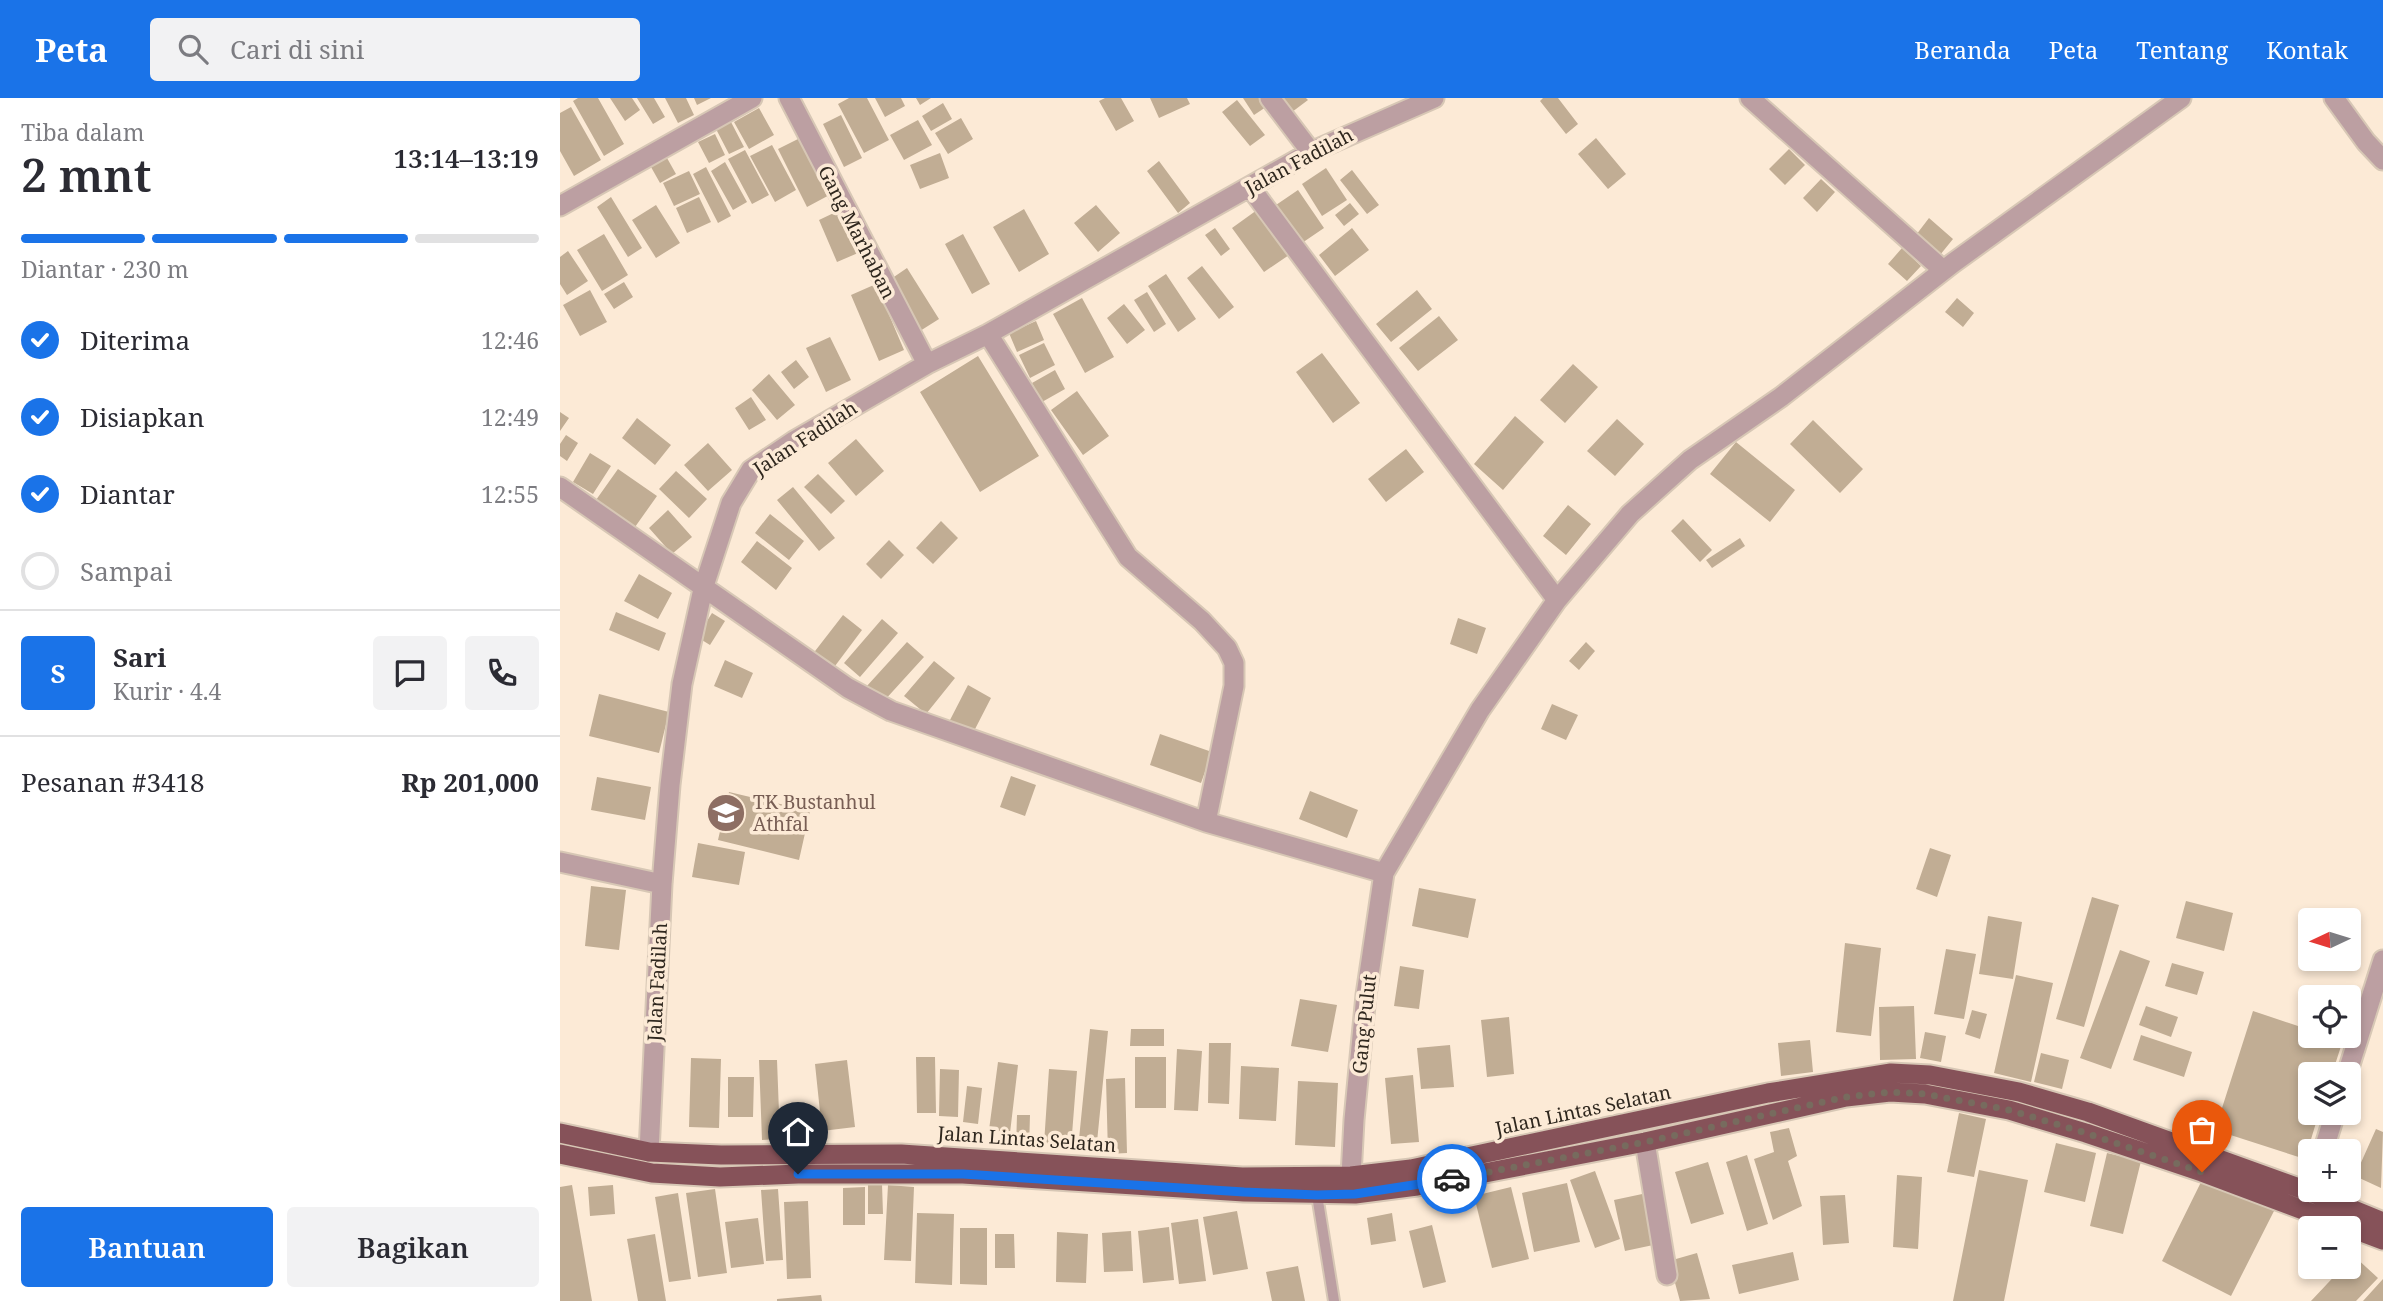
<!DOCTYPE html>
<html lang="id">
<meta charset="utf-8">
<style>
:root{--surface:#fff;--page:#f2f2f3;--text:#2b2b33;--muted:#7c7c81;--line:#e1e1e2;--accent:#1a73e8}
body{margin:0;font-family:"Noto Serif",serif;background:var(--page);color:var(--text);height:100vh;display:flex;flex-direction:column;font-size:26px;white-space:nowrap}
*{box-sizing:border-box;margin:0}
p{font-size:23px;color:var(--muted)}
.icon{flex:none;width:38px;height:38px;fill:none;stroke:currentColor;stroke-width:2;stroke-linecap:round;stroke-linejoin:round}
.map{position:relative;flex:1;overflow:hidden}
.details{display:flex;flex-direction:column;background:var(--surface);width:560px}
.details>*{flex:none}
.needle{width:46px;rotate:266deg}
.tools{position:absolute;left:1738px;top:810px;display:grid;gap:14px}
.tools a{display:grid;place-items:center;width:63px;height:63px;border-radius:7px;background:var(--surface);box-shadow:0 4px 10px #0003;font-size:35px}
.pin{position:absolute;display:grid;place-items:center;width:60px;height:60px;color:#fff;margin:-72px -30px;border-radius:50% 50% 50% 0;rotate:-45deg;box-shadow:0 0 7px #0007}
.pin .icon{rotate:45deg}
.courier{position:absolute;display:grid;place-items:center;width:70px;height:70px;margin:-35px;border:5px solid #1a73e8;border-radius:50%;background:#fff;color:#222;box-shadow:0 2px 9px #0007}
.summary em{font-style:normal;font-weight:600}
.summary div{display:flex;flex-direction:column-reverse}
.summary{display:flex;align-items:center;justify-content:space-between;height:119px;padding:0 21px}
h1{font-size:46px;font-weight:600;line-height:52px}
.bar{display:grid;grid-template-columns:repeat(4,1fr);gap:10px 7px;align-content:center;height:84px;padding:0 21px}
.bar i{height:9px;border-radius:5px;background:var(--line)}
.bar .current{background:var(--accent)}
.bar p{grid-column:span 4}
.line{display:flex;align-items:center;gap:18px;padding:0 21px;border-top:2px solid var(--line)}
.line div{flex:1}
.round{display:grid;place-items:center;flex:none;width:74px;height:74px;border-radius:7px;background:var(--page)}
ol{padding:0 21px;list-style:none}
li{display:flex;align-items:center;gap:21px;height:77px}
li p{margin-inline-start:auto}
li .icon{padding:7px;border-radius:50%;background:var(--accent);color:#fff;stroke-width:4}
li:last-child{color:var(--muted)}
li i{width:38px;height:38px;border:4px solid var(--line);border-radius:50%}
.primary-button{display:flex;gap:14px;margin-top:auto;padding:14px 21px}
.primary-button a{flex:1;height:80px;border-radius:7px;background:var(--accent);color:#fff;font-size:28px;font-weight:600;line-height:80px;text-align:center}
.primary-button a+a{background:var(--page);color:var(--text)}
header{display:flex;align-items:center;gap:42px;box-sizing:border-box;height:98px;padding:0 35px;background:var(--accent);color:#fff}
header strong{font-size:33px}
nav{display:flex;gap:38px;margin-inline-start:auto;font-size:24px}
.search{width:490px;height:63px;background:var(--page);display:flex;align-items:center;gap:18px;box-sizing:border-box;padding:0 24px;border-radius:7px;color:var(--muted);font-size:26px}
main{display:flex;flex:1;min-height:0}
.map>svg:first-child{display:block}
.building{fill:#c1ad94}
.lines{fill:none;stroke-linecap:round;stroke-linejoin:round}
.service-casing{stroke:#d7c7b5;stroke-width:14}
.minor-casing{stroke:#d7c7b5;stroke-width:23}
.trunk-casing{stroke:#d7c7b5;stroke-width:23}
.service{stroke:#bc9fa2;stroke-width:10}
.minor{stroke:#bc9fa2;stroke-width:19}
.trunk{stroke:#865259;stroke-width:19}
.done{stroke:#776b5e;stroke-width:7;stroke-dasharray:0 12.6}
.route{stroke:#1a73e8;stroke-width:9}
.labels{text-anchor:middle;stroke-width:7;stroke-linejoin:round;paint-order:stroke}
.street-label{font-size:19px;fill:#2f271e;stroke:#fcead6}
.education-label{font-size:19px;fill:#785e54;stroke:#fcead6;text-anchor:start}
</style>
<header>
<strong>Peta</strong>
<div class="search"><svg class="icon" aria-label="search" viewBox="0 0 24 24"><circle cx="10" cy="10" r="6"/><path d="M15 15l6 6"/></svg>Cari di sini</div>
<nav><a>Beranda</a><a>Peta</a><a>Tentang</a><a>Kontak</a></nav>
</header>
<main>
<section class="details">
<div class="summary"><div><h1>2 mnt</h1><p>Tiba dalam</p></div><em>13:14–13:19</em></div>
<div class="bar"><i class="current"></i><i class="current"></i><i class="current"></i><i></i><p>Diantar · 230 m</p></div>
<ol>
<li><svg class="icon" aria-label="check" viewBox="0 0 24 24"><path d="M5 12l5 5 9-10"/></svg>Diterima<p>12:46</p></li>
<li><svg class="icon" aria-label="check" viewBox="0 0 24 24"><path d="M5 12l5 5 9-10"/></svg>Disiapkan<p>12:49</p></li>
<li><svg class="icon" aria-label="check" viewBox="0 0 24 24"><path d="M5 12l5 5 9-10"/></svg>Diantar<p>12:55</p></li>
<li><i></i>Sampai</li>
</ol>
<div class="line" style="height:126px"><b class="round" style="background:var(--accent);color:#fff">S</b><div><b>Sari</b><p>Kurir · 4.4</p></div><a class="round"><svg class="icon" aria-label="chat" viewBox="0 0 24 24"><path d="M4 5h16v11H9l-5 4z"/></svg></a><a class="round"><svg class="icon" aria-label="phone" viewBox="0 0 24 24"><path d="M5 4h4l2 5-3 2q2 4 5 5l2-3 5 2v4C11 20 4 13 5 4z"/></svg></a></div>
<div class="line" style="height:91px"><div>Pesanan #3418</div><b>Rp 201,000</b></div>
<div class="primary-button"><a>Bantuan</a><a>Bagikan</a></div>
</section>
<div class="map">
<svg width="1823" height="1203" viewBox="0 0 1823 1203">
<rect width="100%" height="100%" fill="#fcead6"/>
<path class="building" d="M18 0H38L64 46 44 58 13 3Z
M50 0H72L80 12 65 23Z
M77 0H94L105 19 93 26Z
M105 0H126L134 17 118 25Z
M134 0H151L137 7Z
M289 0H307L329 42 304 55 278 6Z
M315 0H341L345 8 325 19Z
M356 0H371L360 7Z
M545 0H561L574 23 556 33 539 3Z
M590 0H627L630 6 599 20Z
M683 0H704L709 7 694 17Z
M716 0H746L748 2 728 17Z
M983 0H998L1018 26 1006 36 980 3Z
M677 2 705 37 690 48 662 14Z
M383 5 392 21 371 33 362 18Z
M11 9 41 62 14 78 0 53V15Z
M199 10 214 37 189 51 174 24Z
M281 17 302 60 284 69 263 26Z
M401 20 413 41 388 56 375 35Z
M358 22 372 47 344 62 330 37Z
M171 24 184 49 169 56 156 31Z
M155 36 165 57 149 65 138 44Z
M246 37 275 94 247 109 218 51Z
M1036 40 1066 76 1048 91 1018 56Z
M212 47 236 92 215 104 190 58Z
M1229 51 1245 67 1225 87 1209 71Z
M185 52 209 97 192 106 168 61Z
M380 55 389 80 360 91 350 67Z
M107 60 116 76 100 85 91 69Z
M599 63 630 105 618 115 587 73Z
M165 64 187 104 173 112 151 73Z
M146 69 171 118 158 125 133 76Z
M766 70 787 102 762 118 742 86Z
M792 72 819 107 807 116 780 82Z
M129 73 140 96 114 108 103 85Z
M1261 81 1275 94 1257 114 1243 100Z
M738 92 764 130 742 145 716 107Z
M51 99 82 150 68 159 37 109Z
M139 99 151 124 127 135 116 110Z
M790 105 799 116 784 128 775 117Z
M96 107 120 145 96 160 72 122Z
M536 107 560 135 538 154 514 125Z
M464 111 489 156 459 174 433 129Z
M280 112 298 155 277 164 259 122Z
M697 112 729 157 704 174 672 130Z
M1369 120 1393 141 1380 157 1356 137Z
M655 130 670 151 661 158 645 137Z
M792 130 809 152 775 178 759 157Z
M44 136 68 177 42 193 17 152Z
M403 136 430 186 412 196 385 146Z
M1342 150 1361 168 1347 183 1328 166Z
M8 153 28 183 7 197 0 186V159Z
M642 168 674 209 659 221 627 180Z
M347 170 379 221 360 233 328 183Z
M606 176 636 221 618 234 588 188Z
M64 184 73 199 54 211 44 196Z
M316 186 344 252 319 263 291 197Z
M30 192 47 224 20 238 3 207Z
M857 192 872 211 831 244 816 226Z
M587 194 606 226 594 234 574 202Z
M522 200 554 259 525 275 493 216Z
M1397 200 1414 215 1403 229 1385 214Z
M564 206 585 232 567 246 547 220Z
M879 218 898 242 858 273 839 250Z
M476 223 484 242 457 254 449 235Z
M270 239 291 282 266 294 246 250Z
M484 245 495 267 470 280 459 257Z
M762 255 800 305 773 325 736 274Z
M418 258 479 358 420 394 360 294Z
M236 262 249 279 234 291 221 274Z
M1013 266 1038 289 1005 325 980 302Z
M495 272 505 291 482 304 472 285Z
M209 276 235 307 217 322 192 292Z
M517 293 549 338 523 357 491 312Z
M191 299 206 322 189 332 175 310Z
M0 314 9 320 0 333Z
M955 318 984 344 943 392 914 366Z
M77 320 111 347 95 367 62 340Z
M1057 321 1084 346 1055 378 1027 353Z
M1253 322 1303 371 1280 395 1230 346Z
M6 337 18 345 7 363 0 358V346Z
M296 341 324 373 296 398 268 365Z
M1176 344 1235 392 1210 424 1150 376Z
M148 345 172 372 148 393 124 367Z
M846 351 864 374 826 404 808 381Z
M30 355 51 368 33 396 13 384Z
M58 371 97 398 75 429 36 402Z
M116 373 147 401 129 420 99 391Z
M258 376 285 403 271 416 244 389Z
M233 389 275 440 259 453 217 402Z
M1008 407 1031 426 1006 457 983 438Z
M108 412 132 439 112 456 89 430Z
M210 416 244 443 229 462 195 435Z
M1123 421 1152 452 1140 464 1111 433Z
M381 423 398 440 373 466 356 450Z
M1180 440 1185 448 1152 470 1146 462Z
M329 442 344 457 321 481 306 466Z
M197 443 232 470 216 492 181 464Z
M79 476 112 495 98 521 64 503Z
M56 514 106 535 99 553 49 532Z
M152 515 165 523 150 547 137 539Z
M283 517 302 532 272 572 252 557Z
M898 520 926 530 917 556 890 546Z
M322 521 338 535 300 579 284 565Z
M347 544 364 559 323 604 306 589Z
M1026 544 1035 553 1019 572 1009 563Z
M165 562 193 575 182 600 154 588Z
M374 563 395 580 366 616 344 598Z
M408 587 431 600 413 635 390 622Z
M39 596 109 614 99 655 29 638Z
M992 606 1018 617 1006 642 981 631Z
M600 636 652 654 641 685 590 667Z
M451 678 476 687 465 718 440 709Z
M37 679 91 689 85 722 31 712Z
M750 693 798 712 787 740 739 721Z
M169 694 250 713 239 762 158 742Z
M138 745 185 754 179 787 132 779Z
M1370 750 1391 757 1377 799 1356 791Z
M31 788 66 792 59 852 25 848Z
M859 790 916 801 908 840 852 828Z
M1532 799 1559 807 1524 929 1496 921Z
M1626 803 1673 815 1664 853 1616 840Z
M1428 818 1462 824 1453 881 1419 876Z
M1285 845 1321 850 1311 938 1276 934Z
M1386 851 1416 856 1404 921 1374 916Z
M1560 852 1590 863 1551 971 1520 960Z
M1612 865 1644 874 1637 897 1605 888Z
M840 868 864 872 859 911 834 908Z
M1456 877 1493 885 1471 984 1434 975Z
M740 901 777 907 768 954 731 948Z
M1354 908 1356 961 1320 962 1319 909Z
M1586 908 1618 919 1611 939 1579 927Z
M1412 912 1427 916 1420 941 1405 936Z
M1693 913 1750 932V938H1769L1783 942 1772 976H1750V1015H1759L1745 1061 1655 1032Z
M949 919 954 976 927 979 921 922Z
M530 931 548 933 537 1044 519 1041Z
M571 931H604V948H570Z
M1365 934 1386 938 1381 964 1360 960Z
M1581 937 1632 954 1624 979 1573 962Z
M1250 942 1253 974 1221 978 1218 945Z
M649 945H671L669 1006 648 1005Z
M890 947 894 989 861 991 857 950Z
M617 951 642 953 638 1013 614 1012Z
M1481 955 1509 962 1502 991 1474 984Z
M356 959H375L376 1015H357Z
M575 959H606V1010H575Z
M131 960 161 961 159 1030 129 1029Z
M199 962H217L220 1041 202 1042Z
M287 962 295 1029 262 1033 255 966Z
M438 964 458 967 450 1035 429 1032Z
M681 968 719 970 716 1023 679 1021Z
M380 971 399 972 398 1019 379 1018Z
M489 971 517 973 511 1049 484 1046Z
M853 977 859 1044 831 1046 825 980Z
M168 979H194L193 1019H168Z
M565 980 567 1055 548 1056 546 981Z
M738 983 778 985 775 1049 735 1047Z
M407 988 422 990 418 1026 403 1024Z
M1399 1015 1426 1021 1414 1079 1387 1074Z
M457 1017H470L469 1050H456Z
M1229 1030 1237 1058 1228 1063 1242 1108 1213 1122 1194 1061 1214 1054 1210 1034Z
M1816 1031 1823 1034 1821 1090 1795 1078Z
M1496 1045 1536 1055 1525 1104 1484 1094Z
M1547 1055 1581 1063 1563 1136 1530 1128Z
M1187 1057 1208 1126 1187 1133 1166 1064Z
M1148 1064 1164 1116 1131 1126 1115 1074Z
M1419 1072 1468 1082 1444 1203H1393Z
M1035 1073 1060 1141 1035 1150 1010 1082Z
M1337 1077 1362 1079 1358 1151 1333 1149Z
M1644 1078 1714 1113 1671 1198 1602 1163Z
M1007 1085 1020 1144 974 1154 962 1095Z
M308 1086H322L323 1116H308Z
M12 1087 32 1203H0V1089Z
M53 1087 55 1116 30 1118 28 1089Z
M328 1087 354 1089 351 1163 324 1162Z
M305 1089V1127H283V1090Z
M951 1089 969 1161 932 1170 914 1098Z
M155 1091 167 1175 138 1179 126 1095Z
M218 1091 223 1162 206 1163 201 1092Z
M118 1095 131 1181 109 1184 95 1099Z
M1087 1095 1098 1146 1065 1153 1054 1102Z
M1285 1097 1289 1145 1263 1147 1260 1098Z
M248 1103 251 1180 227 1181 224 1104Z
M677 1113 688 1171 653 1177 643 1119Z
M357 1115 394 1116 392 1187 355 1185Z
M832 1115 836 1143 811 1147 807 1120Z
M198 1120 204 1166 171 1170 165 1124Z
M638 1121 646 1183 619 1186 611 1125Z
M872 1127 886 1184 863 1190 849 1133Z
M609 1129 614 1182 583 1185 578 1133Z
M400 1130H427V1187L400 1186Z
M571 1133 573 1173 544 1174 542 1135Z
M497 1134 528 1136 526 1185 496 1184Z
M95 1136 106 1203H78L67 1141Z
M435 1136H454L455 1170H435Z
M1233 1154 1239 1182 1179 1196 1172 1167Z
M1137 1155 1150 1201 1120 1203 1109 1163Z
M1794 1158 1818 1180 1796 1203H1751L1783 1169H1788V1164Z
M738 1168 745 1203H712L706 1174Z
M1823 1181V1203H1803Z
M261 1197 262 1203H217V1201Z"/>
<g class="lines">
<g class="service-casing">
<path id="service" d="M757 1097 774 1203"/>
</g>
<g class="minor-casing">
<path id="minor" d="M229 0 367 266
M710 0 751 54
M1190 0 1383 172
M1774 0 1806 44 1823 62
M690 89 997 502
M0 108 192 0
M428 236 568 459 642 523 667 550 674 565V588L646 724
M0 389 288 590 331 613 646 724 824 775
M0 764 102 786
M1787 976 1823 862
M1085 1044 1107 1177
M89 1054 102 786 110 687 122 586 143 491 171 405 191 372 234 343 367 266 428 236 751 54 874 0
M1763 1054 1775 1015
M791 1078 794 1022 806 897 824 775 920 612 997 502 1070 416 1130 362 1221 299 1393 165 1621 0"/>
</g>
<g class="trunk-casing">
<path id="trunk" d="M0 1035 89 1054 161 1057 341 1056 682 1079 791 1078 851 1071 1208 995 1331 975 1370 977 1459 994 1528 1014 1750 1094 1823 1124
M0 1056 92 1075 160 1079 238 1076H403L684 1094 795 1096 857 1088 1085 1044 1286 999 1330 994 1365 996 1449 1012 1526 1035 1642 1074 1823 1142"/>
</g>
<use href="#service" class="service"/>
<use href="#minor" class="minor"/>
<use href="#trunk" class="trunk"/>
</g>
<g class="lines">
<path class="done" d="M892 1081 1085 1044 1286 999 1330 994 1365 996 1449 1012 1526 1035 1642 1074"/>
<path class="route" d="M238 1076H403L684 1094 757 1097 795 1096 892 1081"/>
</g>
<defs>
<g id="school-disc" transform="scale(2.0125)"><circle r="9.5" fill="#8d6e63" stroke="#fcead6"/><path d="M0-5L7-2L0 1L-7-2ZM-4 1L0 2.5L4 1V4Q0 6-4 4Z" fill="#fff"/></g>
</defs>
<g fill-rule="evenodd">
<use href="#school-disc" x="166" y="715"/>
</g>
<g class="labels">
<g class="street-label">
<text transform="translate(739 63) rotate(-28)" y="7">Jalan Fadilah</text>
<text transform="translate(297 134) rotate(63)" y="7">Gang Marhaban</text>
<text transform="translate(245 340) rotate(-33)" y="7">Jalan Fadilah</text>
<text transform="translate(97 884) rotate(-87)" y="7">Jalan Fadilah</text>
<text transform="translate(804 926) rotate(-84)" y="7">Gang Pulut</text>
<text transform="translate(1023 1012) rotate(-12)" y="7">Jalan Lintas Selatan</text>
<text transform="translate(467 1041) rotate(4)" y="7">Jalan Lintas Selatan</text>
</g>
<g class="education-label">
<text x="193" y="711">TK Bustanhul<tspan x="193" dy="22">Athfal</tspan></text>
</g>
</g>
</svg>
<div class="tools">
<a><svg class="needle" viewBox="-14 -14 28 28"><path d="M0-13l5 13h-10z" fill="#e53935"/><path d="M0 13l5-13h-10z" fill="#7c7c81"/></svg></a>
<a><svg class="icon" aria-label="locate" viewBox="0 0 24 24"><circle cx="12" cy="12" r="6"/><path d="M12 2v4M12 18v4M2 12h4M18 12h4"/></svg></a>
<a><svg class="icon" aria-label="layers" viewBox="0 0 24 24"><path d="M12 4l9 5-9 5-9-5zM3 14l9 5 9-5"/></svg></a>
<a>+</a>
<a>−</a>
</div>
<div class="pin" style="left:1642px;top:1074px;background:#ea580c"><svg class="icon" aria-label="bag" viewBox="0 0 24 24"><path d="M5 8h14l-1 12H6zM9 8a3 3 0 0 1 6 0"/></svg></div>
<div class="pin" style="left:238px;top:1076px;background:#1f2937"><svg class="icon" aria-label="home" viewBox="0 0 24 24"><path d="M3 11l9-7 9 7M6 9v11h12V9"/></svg></div>
<div class="courier" style="left:892px;top:1081px"><svg class="icon" aria-label="car" viewBox="0 0 24 24"><path d="M5 17H2v-5l4-1 3-4h7l3 4 3 1v5h-3M9 17h6M6 11h13"/><circle cx="7" cy="17" r="2"/><circle cx="17" cy="17" r="2"/></svg></div>
</div>
</main>
